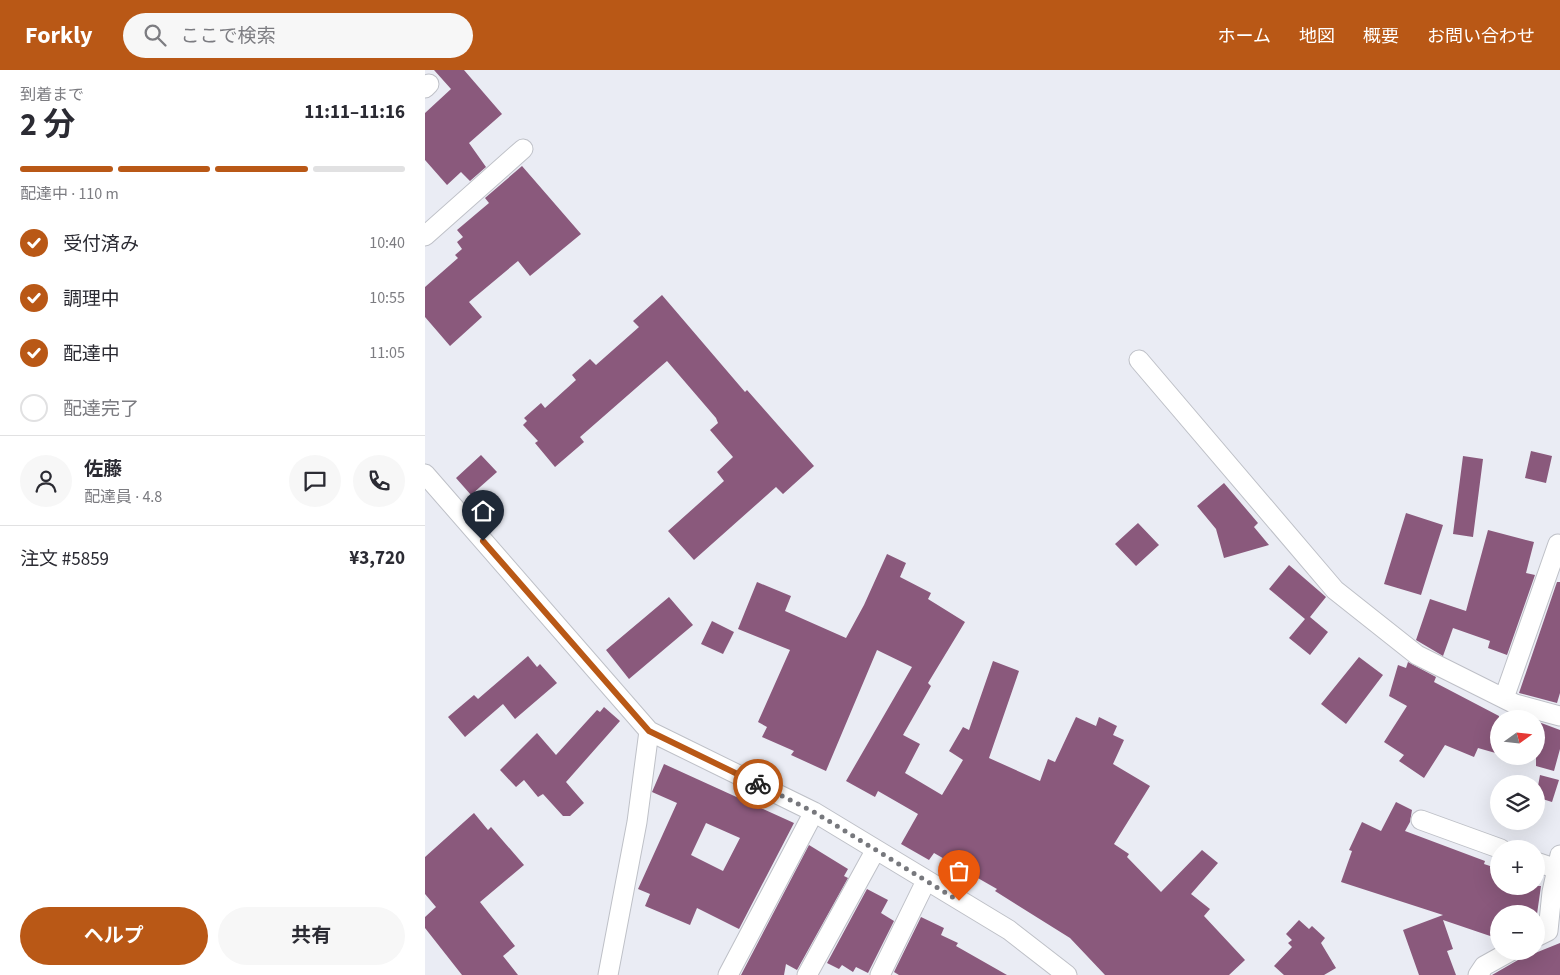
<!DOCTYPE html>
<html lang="ja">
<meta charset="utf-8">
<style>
:root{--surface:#fff;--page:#f7f7f7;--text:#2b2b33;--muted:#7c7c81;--line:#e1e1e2;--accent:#b95816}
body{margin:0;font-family:"Source Sans 3","Noto Sans JP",sans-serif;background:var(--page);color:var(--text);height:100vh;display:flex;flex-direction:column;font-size:19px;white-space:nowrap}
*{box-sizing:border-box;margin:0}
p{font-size:16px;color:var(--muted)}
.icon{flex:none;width:28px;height:28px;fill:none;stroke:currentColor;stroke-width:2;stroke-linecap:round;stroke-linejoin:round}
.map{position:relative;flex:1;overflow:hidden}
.panel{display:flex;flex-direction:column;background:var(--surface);width:425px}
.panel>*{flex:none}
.needle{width:32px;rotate:75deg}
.fabs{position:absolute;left:1065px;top:640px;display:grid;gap:10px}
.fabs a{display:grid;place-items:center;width:55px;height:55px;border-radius:50%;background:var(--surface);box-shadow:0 5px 20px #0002;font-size:25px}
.pin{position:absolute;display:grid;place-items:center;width:42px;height:42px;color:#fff;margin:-51px -21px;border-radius:50% 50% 50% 0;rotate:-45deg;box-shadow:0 0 5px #0007}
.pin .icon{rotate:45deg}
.courier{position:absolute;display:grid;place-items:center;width:50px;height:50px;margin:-25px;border:4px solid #b95816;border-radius:50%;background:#fff;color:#222;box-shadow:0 1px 6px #0007}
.overview em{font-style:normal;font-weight:700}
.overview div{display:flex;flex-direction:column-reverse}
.overview{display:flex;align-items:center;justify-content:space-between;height:85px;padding:0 20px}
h1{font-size:32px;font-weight:700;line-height:38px}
.bar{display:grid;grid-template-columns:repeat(4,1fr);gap:8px 5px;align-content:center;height:60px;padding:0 20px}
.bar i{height:6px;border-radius:4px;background:var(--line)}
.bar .current{background:var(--accent)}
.bar p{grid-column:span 4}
.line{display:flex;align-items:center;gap:12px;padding:0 20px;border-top:1px solid var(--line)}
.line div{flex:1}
.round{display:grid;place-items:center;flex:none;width:52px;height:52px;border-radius:26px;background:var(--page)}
ol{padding:0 20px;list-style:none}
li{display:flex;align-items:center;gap:15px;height:55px}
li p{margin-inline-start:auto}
li .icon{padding:5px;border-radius:50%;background:var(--accent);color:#fff;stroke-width:4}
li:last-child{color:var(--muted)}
li i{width:28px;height:28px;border:2px solid var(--line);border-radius:50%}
.cta{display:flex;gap:10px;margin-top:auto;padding:10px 20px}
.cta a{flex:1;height:58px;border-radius:30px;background:var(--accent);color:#fff;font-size:20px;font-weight:700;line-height:58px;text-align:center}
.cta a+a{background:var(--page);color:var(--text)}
header{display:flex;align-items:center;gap:30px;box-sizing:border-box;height:70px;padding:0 25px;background:var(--accent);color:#fff}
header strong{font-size:24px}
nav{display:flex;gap:28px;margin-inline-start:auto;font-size:18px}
.search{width:350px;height:45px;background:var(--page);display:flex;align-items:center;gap:12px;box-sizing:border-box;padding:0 18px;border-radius:28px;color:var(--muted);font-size:19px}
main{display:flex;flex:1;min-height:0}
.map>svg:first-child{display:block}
.building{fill:#8a597c;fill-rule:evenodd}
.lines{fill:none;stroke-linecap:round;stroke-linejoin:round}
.minor-casing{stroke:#bec0c7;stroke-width:21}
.minor{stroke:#fff;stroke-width:19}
.done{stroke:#77787d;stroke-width:5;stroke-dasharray:0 9}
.route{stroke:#b95816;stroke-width:6}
</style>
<header>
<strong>Forkly</strong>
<div class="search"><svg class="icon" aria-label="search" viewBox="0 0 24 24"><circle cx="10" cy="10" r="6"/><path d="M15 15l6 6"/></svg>ここで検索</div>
<nav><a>ホーム</a><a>地図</a><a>概要</a><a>お問い合わせ</a></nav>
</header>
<main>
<section class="panel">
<div class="overview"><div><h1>2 分</h1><p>到着まで</p></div><em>11:11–11:16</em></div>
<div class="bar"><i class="current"></i><i class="current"></i><i class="current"></i><i></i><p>配達中 · 110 m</p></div>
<ol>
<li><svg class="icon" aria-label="check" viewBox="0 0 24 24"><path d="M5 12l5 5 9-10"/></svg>受付済み<p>10:40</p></li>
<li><svg class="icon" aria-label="check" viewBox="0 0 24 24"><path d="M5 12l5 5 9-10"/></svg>調理中<p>10:55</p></li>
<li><svg class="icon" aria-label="check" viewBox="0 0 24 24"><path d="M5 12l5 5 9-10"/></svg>配達中<p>11:05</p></li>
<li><i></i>配達完了</li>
</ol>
<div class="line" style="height:90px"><a class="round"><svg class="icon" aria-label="person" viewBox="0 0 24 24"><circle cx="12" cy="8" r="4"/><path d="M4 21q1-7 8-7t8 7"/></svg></a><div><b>佐藤</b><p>配達員 · 4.8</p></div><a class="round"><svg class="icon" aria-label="chat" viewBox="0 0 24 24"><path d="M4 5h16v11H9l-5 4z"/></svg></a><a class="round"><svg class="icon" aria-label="phone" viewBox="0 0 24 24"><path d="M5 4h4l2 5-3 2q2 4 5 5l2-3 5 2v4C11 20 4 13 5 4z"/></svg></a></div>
<div class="line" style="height:65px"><div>注文 #5859</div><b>¥3,720</b></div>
<div class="cta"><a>ヘルプ</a><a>共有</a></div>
</section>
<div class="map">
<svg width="1135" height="905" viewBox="0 0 1135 905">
<rect width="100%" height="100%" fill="#eaecf4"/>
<path class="building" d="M9 0H39L77 44 44 73 61 97 45 111 36 102 22 115 0 90V43L26 19Z
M97 96 156 164 105 206 93 191 44 232 57 247 25 276 0 247V217L33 188 30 185 37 179 32 172 38 167 32 160 64 133 60 128Z
M237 225 320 322 322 320 389 396 358 424 351 417 269 490 243 461 299 411 292 402 308 387 285 360 293 353 291 348 242 291 155 367 159 372 130 397 110 373 113 371 98 355 102 351 99 348 116 333 120 338 151 310 147 305 165 289 171 295 214 257 208 251Z
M1106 381 1127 386 1121 413 1100 408Z
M56 385 72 402 46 425 31 408Z
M1038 386 1058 389 1048 467 1028 464Z
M799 413 833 453 829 457 844 475 799 488 791 459 772 436Z
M981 443 1018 455 996 525 959 514Z
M713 453 734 475 711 496 690 474Z
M1063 460 1109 472 1101 503 1110 505 1082 585 1063 578 1065 571 1028 558 1018 586 991 570 1005 529 1041 541Z
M462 484 481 493 475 507 506 523 503 529 540 552 503 613 506 616 478 665 495 674 480 703 517 725 538 690 524 681 538 657 544 660 568 591 594 601 564 688 615 711 623 689 630 692 651 647 671 656 674 647 692 656 688 665 699 670 688 694 725 716 689 774 704 784 702 787 736 822 777 780 793 793 766 824 785 839 779 846 820 890 804 905H680L645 868 570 821 572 819 509 783 504 790 476 774 493 744 453 721 450 727 421 711 487 597 452 580 401 701 366 685 369 681 337 667 342 657 333 652 365 580 313 559 332 512 366 526 360 541 421 568 439 535Z
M864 495 901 527 885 547 903 562 885 585 864 568 880 549 844 519Z
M1132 512H1135V623L1132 633 1094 623Z
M244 527 268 555 204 609 181 580Z
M287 551 309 562 298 584 276 574Z
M103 586 112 597 115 594 132 613 90 649 78 634 40 667 23 647 49 625 53 629Z
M934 587 958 605 921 654 896 634Z
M983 592 1011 607 1009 612 1074 646V684L1053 678 1049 687 1020 675 999 708 974 691 979 685 959 672 982 636 964 626 973 595 981 598Z
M179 637 195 651 141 712 159 733 145 746H138L118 724 113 727 99 710 91 717 75 700 112 663 131 685 172 640 175 642Z
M1111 651 1135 660V679L1129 701 1111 696Z
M239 694 369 753 314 859 272 838 265 855 220 836 225 824 213 819 252 733 227 722ZM281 753 315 768 298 801 266 785Z
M1115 705 1134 710 1127 732 1111 727Z
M971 732 987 740 985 752 980 761 1060 791 1059 794 1074 799V816H1116L1112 844H1074V869L1018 850 1028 879 1022 881 1031 905H994L978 860 1018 845 916 812 927 781 924 780 937 752 956 761Z
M49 743 63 760 66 757 99 795 55 832 90 876 78 886 93 905H37L0 858V847L11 837 0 824V787Z
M384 775 423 799 419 806 423 808 372 900 361 894 359 905H316Z
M442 819 463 830 456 843 469 851 443 903 431 897 428 902 417 895 414 899 402 893Z
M496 847 519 858 516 865 533 873 531 876 582 905H474L469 902Z
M874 850 884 859 887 856 900 868 896 873 911 898 899 905H859L849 896 867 877 863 873 867 870 861 864Z
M1135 873V905H1067L1093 890Z"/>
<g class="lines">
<g class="minor-casing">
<path id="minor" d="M0 18 4 14
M0 166 98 79
M714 290 910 520 992 585 1090 634 1135 646
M0 404 224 661 389 742 584 860 642 905
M1079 628 1133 474
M996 750 1076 779
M1111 792 1132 799
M1111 867 1123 861 1127 822 1135 785
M183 905 212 752 224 661
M303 905 389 742
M382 905 450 781
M455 905 501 811
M1053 905 1059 896 1086 881"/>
</g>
<use href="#minor" class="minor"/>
</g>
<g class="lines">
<path class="done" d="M333 714 389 742 534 831"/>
<path class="route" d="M58 471 224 661 333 714"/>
</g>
</svg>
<div class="fabs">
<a><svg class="needle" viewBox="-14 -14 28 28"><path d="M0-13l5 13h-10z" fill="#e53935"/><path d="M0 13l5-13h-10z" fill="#7c7c81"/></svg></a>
<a><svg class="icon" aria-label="layers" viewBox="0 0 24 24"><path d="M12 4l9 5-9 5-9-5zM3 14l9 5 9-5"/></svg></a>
<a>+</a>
<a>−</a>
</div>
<div class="pin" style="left:534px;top:831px;background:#ea580c"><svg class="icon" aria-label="bag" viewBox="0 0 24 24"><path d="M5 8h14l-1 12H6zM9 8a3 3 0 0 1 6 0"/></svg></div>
<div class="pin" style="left:58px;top:471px;background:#1f2937"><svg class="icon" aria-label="home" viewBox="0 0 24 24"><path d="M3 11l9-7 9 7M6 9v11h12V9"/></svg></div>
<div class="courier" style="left:333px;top:714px"><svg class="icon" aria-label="bike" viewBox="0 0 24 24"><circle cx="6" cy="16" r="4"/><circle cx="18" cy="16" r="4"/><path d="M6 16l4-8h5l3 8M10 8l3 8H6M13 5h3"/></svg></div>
</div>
</main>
